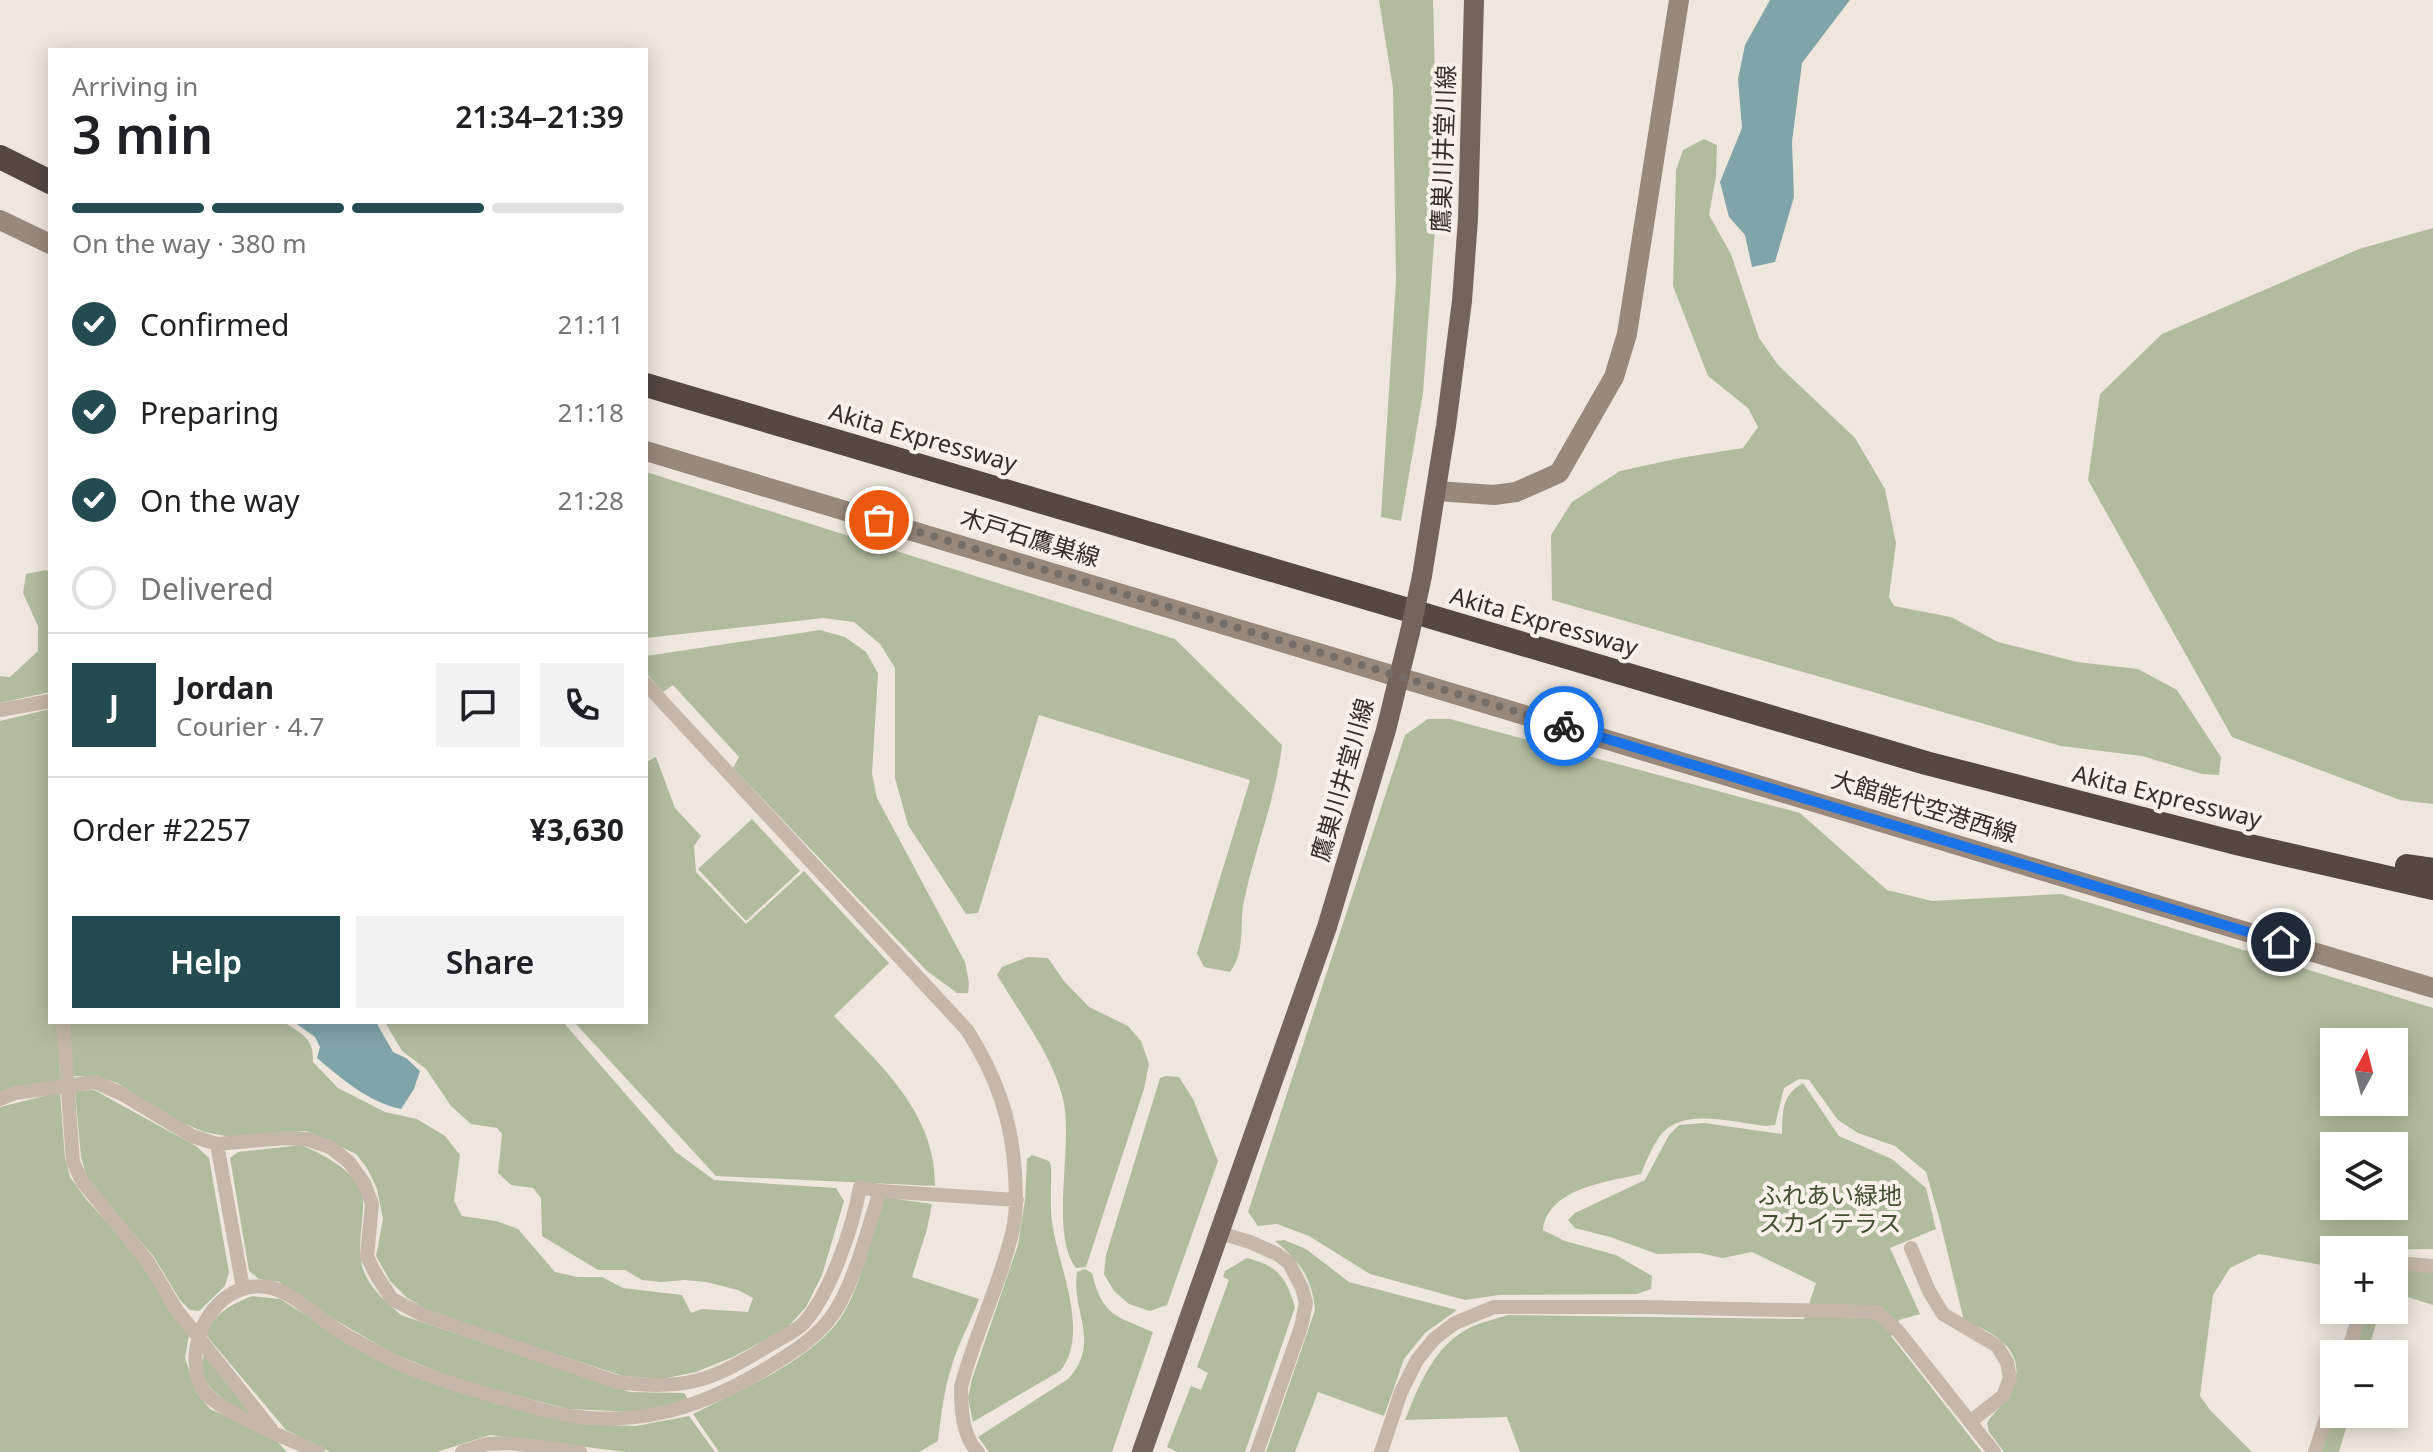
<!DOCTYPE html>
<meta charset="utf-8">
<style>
:root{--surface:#fff;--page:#f2f2f2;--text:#202124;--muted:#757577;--line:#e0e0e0;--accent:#244c50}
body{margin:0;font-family:"Noto Sans","Noto Sans JP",sans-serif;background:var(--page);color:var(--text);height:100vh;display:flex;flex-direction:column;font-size:30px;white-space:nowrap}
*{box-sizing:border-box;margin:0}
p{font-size:26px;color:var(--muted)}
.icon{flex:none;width:44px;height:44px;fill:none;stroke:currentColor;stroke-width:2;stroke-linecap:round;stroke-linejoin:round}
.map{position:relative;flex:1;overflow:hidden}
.details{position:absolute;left:48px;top:48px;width:600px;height:976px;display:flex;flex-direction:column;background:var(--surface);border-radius:0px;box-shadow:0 4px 20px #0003}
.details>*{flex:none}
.needle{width:52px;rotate:7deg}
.tools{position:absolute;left:2320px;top:1028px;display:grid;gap:16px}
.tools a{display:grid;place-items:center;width:88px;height:88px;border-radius:0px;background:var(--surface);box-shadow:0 4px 20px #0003;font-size:40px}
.pin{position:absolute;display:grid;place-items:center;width:68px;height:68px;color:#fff;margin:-34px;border:4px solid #fff;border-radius:50%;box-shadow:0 2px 8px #0007}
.courier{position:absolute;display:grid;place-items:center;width:80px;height:80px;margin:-40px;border:6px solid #1a73e8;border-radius:50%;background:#fff;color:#222;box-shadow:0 2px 10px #0007}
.head em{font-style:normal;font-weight:600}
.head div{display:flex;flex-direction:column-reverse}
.head{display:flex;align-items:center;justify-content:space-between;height:136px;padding:0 24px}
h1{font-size:52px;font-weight:600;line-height:60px}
.bar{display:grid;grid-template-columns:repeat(4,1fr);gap:12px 8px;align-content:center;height:96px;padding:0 24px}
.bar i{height:10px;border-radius:6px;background:var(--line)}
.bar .on{background:var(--accent)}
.bar p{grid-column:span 4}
.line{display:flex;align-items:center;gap:20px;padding:0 24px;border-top:2px solid var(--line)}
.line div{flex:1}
.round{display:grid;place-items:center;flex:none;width:84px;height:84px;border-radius:0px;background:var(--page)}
ol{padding:0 24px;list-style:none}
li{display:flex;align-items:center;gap:24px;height:88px}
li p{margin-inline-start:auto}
li .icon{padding:8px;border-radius:50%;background:var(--accent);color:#fff;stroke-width:4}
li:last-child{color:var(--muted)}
li i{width:44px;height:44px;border:4px solid var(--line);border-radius:50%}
.button{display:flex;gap:16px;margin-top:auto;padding:16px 24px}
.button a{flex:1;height:92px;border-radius:0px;background:var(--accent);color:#fff;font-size:32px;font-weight:600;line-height:92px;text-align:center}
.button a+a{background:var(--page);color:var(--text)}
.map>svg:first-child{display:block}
.green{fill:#b1bc9f;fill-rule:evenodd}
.water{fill:#80a5a8}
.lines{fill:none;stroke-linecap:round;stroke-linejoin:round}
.street{stroke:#c5b8aa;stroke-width:14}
.secondary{stroke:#99887c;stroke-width:20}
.primary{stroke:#74655c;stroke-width:20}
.highway{stroke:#544841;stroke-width:24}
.primary-bridge{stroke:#74655c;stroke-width:20}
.done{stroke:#756e68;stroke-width:8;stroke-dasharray:0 14.4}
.route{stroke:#1a73e8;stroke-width:10}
.labels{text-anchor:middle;stroke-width:8;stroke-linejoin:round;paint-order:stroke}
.street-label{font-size:24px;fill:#342d29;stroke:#f7f1e9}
.park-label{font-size:24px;fill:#434f30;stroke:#f7f1e9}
</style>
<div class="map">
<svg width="2433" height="1452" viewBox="0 0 2433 1452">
<rect width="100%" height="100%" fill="#efe7dd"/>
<path class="green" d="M1379 0H1433L1438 188 1423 393 1401 521 1381 517 1396 280 1393 88Z
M1704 139 1717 145 1716 176 1709 215 1731 254 1759 338 1778 365 1855 438 1885 489 1896 543 1889 597 1894 606 1951 617 1998 642 2077 662 2138 669 2177 690 2221 757 2219 775 2202 774 2142 756 2061 746 1552 600 1551 535 1572 502 1620 471 1680 458 1743 448 1758 427 1748 408 1708 376 1673 286 1676 170 1683 150Z
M2433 228V804L2400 800 2232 737 2088 480 2100 394 2162 334 2359 249Z
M646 472 1175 639 1282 745C1276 798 1255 848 1244 901 1239 925 1246 951 1230 972L1204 967 1197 953 1250 780 1039 715 978 913 966 914 908 825 895 778V668L880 644 854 622 823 618 646 638Z
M46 570 50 572V692L0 703V676L10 677 38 651V626L23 593 26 574Z
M820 630 845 637 866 652 878 673 872 774 877 798 965 962 969 983 968 993H957L927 971 733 768 739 757 673 685 663 692 646 673V656Z
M50 709V1022H58L60 1080 0 1095V721Z
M1428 719H1450L1800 813 1887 890 1932 901 2061 894 2433 1008V1249L2334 1250V1267L2259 1254 2230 1268 2213 1295 2200 1396 2210 1410 2252 1452H2004L1989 1432 1987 1423C1993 1412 2004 1405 2010 1394 2031 1353 1997 1333 1964 1321L1939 1217 1926 1172 1895 1146 1858 1133 1838 1120 1809 1080 1799 1079 1784 1088 1775 1125 1766 1126C1733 1123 1679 1105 1658 1139 1651 1149 1646 1162 1641 1174 1607 1182 1548 1188 1543 1230L1565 1241 1616 1255 1652 1276 1651 1289 1637 1294 1499 1295 1465 1300 1370 1274 1309 1236 1277 1224 1258 1226 1248 1212 1405 735ZM2334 1042H2394V1102H2334ZM2334 1146H2394V1206H2334Z
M656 757 675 808 701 836 694 846 696 872 746 924 804 871 889 963 834 1016C880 1065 936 1113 935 1186L716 1176 574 1022H646V762Z
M752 819 800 871 746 921 698 869Z
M1028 957 1048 958 1064 981 1089 1007 1128 1026 1141 1041 1149 1064 1144 1089 1086 1267 1076 1268C1049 1234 1074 1144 1063 1099 1052 1054 1020 1014 997 975L1002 967Z
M70 1022H284C303 1035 314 1038 313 1062L338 1088 385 1112 417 1119 445 1136 460 1155 454 1201 462 1216 496 1221 518 1229 555 1272 577 1277H602L623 1288 682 1295 691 1313 702 1309 748 1312 753 1298 738 1290 706 1282 685 1280 661 1282 642 1280 625 1270H598L542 1236 541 1198 533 1188 511 1185 498 1173 502 1134 497 1128 471 1124 451 1106 426 1069 402 1051 385 1022H563L676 1152 714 1180 836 1188 844 1201 822 1275 806 1307 786 1329 733 1357 696 1372 662 1379 623 1376 432 1313 406 1297 390 1281 376 1256 383 1219 377 1189 367 1168 356 1154 306 1131 231 1137 204 1132 174 1119 117 1083 98 1077 72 1076Z
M1166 1076 1179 1077 1193 1099 1218 1161 1167 1305 1150 1311 1129 1304 1114 1291 1104 1274 1106 1255 1160 1078Z
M1803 1083 1839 1136 1892 1159 1926 1188 1936 1229 1890 1248 1920 1314 1899 1320 1891 1336 1982 1452H1520L1507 1417 1405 1420C1419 1385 1434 1345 1471 1327 1482 1322 1496 1319 1508 1315L1804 1319 1816 1283 1752 1252 1723 1258 1699 1253 1657 1254 1610 1237 1575 1228 1568 1220 1575 1213 1645 1180 1669 1135 1679 1125 1704 1123 1782 1134C1783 1110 1781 1096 1803 1083Z
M94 1090 196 1146 209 1158 229 1272 225 1286 199 1311 190 1310 180 1300 154 1257 88 1181 81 1157 75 1091Z
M60 1092 65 1158 70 1177 86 1199 137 1256 189 1335 185 1358 196 1392 210 1409 274 1438 287 1452H0V1107Z
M301 1145C327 1156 366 1175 363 1209 362 1226 358 1249 362 1266 368 1287 385 1301 401 1315L630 1392 684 1393 688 1399 680 1406 636 1412 568 1409 461 1381 394 1354 325 1314 279 1282 259 1279 249 1271 230 1158 238 1152Z
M1032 1155 1049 1161 1051 1166C1052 1186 1049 1208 1053 1228 1060 1270 1090 1335 1060 1371L973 1422 968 1398 972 1379 1018 1245 1025 1200 1027 1159Z
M883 1197 932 1204 927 1229 912 1277 979 1299C971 1321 959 1342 952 1365 944 1390 941 1415 938 1441L919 1452H719L693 1414C737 1392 797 1366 831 1330 859 1301 871 1236 883 1197Z
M1284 1240 1306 1249 1349 1282 1457 1310 1425 1333 1404 1359 1384 1416 1318 1392 1295 1452H1266L1315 1310C1312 1277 1300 1262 1275 1241Z
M1247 1258C1278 1266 1286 1277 1295 1307L1245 1452H1177L1167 1447 1191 1386 1201 1390 1208 1373 1197 1367 1229 1280 1223 1277 1225 1271Z
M1085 1269 1092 1273C1102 1316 1116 1316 1153 1332L1112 1452H989L978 1437 1068 1379C1102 1342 1071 1313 1077 1272Z
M2398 1270H2433V1305L2394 1293V1273Z
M252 1296 280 1299 382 1362 497 1404 581 1424 636 1426 689 1416 715 1452H626L490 1435 437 1452H330L286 1430 206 1335C214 1313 232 1304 252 1296Z
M2367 1310H2380L2367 1354H2353Z
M204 1355 254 1417C233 1405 191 1386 204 1355Z
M2334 1414H2350L2339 1452H2320Z"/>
<path class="water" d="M1770 0H1850L1802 63 1792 142 1794 197 1775 262 1752 267 1745 235 1729 217 1720 182 1742 128 1738 79 1745 45Z
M294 1022H376L393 1052 406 1058 420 1071 414 1089 401 1109C368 1102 342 1079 317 1058L320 1047 315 1037Z"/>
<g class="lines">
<path class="street" d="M646 684 967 1030C996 1075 1012 1120 1015 1174 1016 1192 1017 1211 1013 1229 1001 1283 975 1333 961 1387 961 1407 962 1437 978 1452
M0 710 50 701
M63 1022 73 1162 82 1181 148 1262 176 1309 271 1429
M0 1099 15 1093 95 1082 122 1094 192 1136 217 1144 285 1138 306 1139 330 1147 349 1162 364 1183 372 1204 367 1257 378 1278 392 1299 423 1315 617 1382C685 1391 711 1381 768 1346 779 1339 795 1332 804 1323 831 1292 853 1227 860 1187L880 1191
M217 1144 243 1288
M1217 1232 1250 1242 1277 1254 1289 1263 1302 1288 1306 1303 1301 1327 1257 1452
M1911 1248 1929 1291 1943 1314 1997 1346 2007 1362 2010 1378 2003 1396 1971 1421
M2394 1267 2409 1264 2433 1266
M2347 1354 2361 1310
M318 1452C293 1441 213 1410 202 1388 180 1345 216 1279 267 1287 293 1291 318 1318 339 1331 358 1343 379 1353 398 1363 431 1378 466 1388 501 1398 520 1403 540 1410 560 1414 634 1428 698 1409 762 1371 786 1356 810 1343 829 1320 854 1288 867 1230 880 1191L1017 1200
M462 1452 487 1444 509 1443 580 1452
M1381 1452 1401 1392 1417 1360 1434 1339 1455 1323 1494 1307H1645L1877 1312 1898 1331 1994 1452
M2315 1452 2334 1394"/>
<path class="secondary" d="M0 220 50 244
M646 451 2433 988
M1437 491 1494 495 1516 492 1559 473 1614 377 1627 334 1679 0"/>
<path class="primary" d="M1422 576 1446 426 1462 301 1468 219 1474 0
M1142 1452 1327 927 1386 730 1410 632"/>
<path class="highway" d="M0 157 50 182
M646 385 1926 763 2232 842 2433 888
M2407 866 2433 870"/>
<path class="primary-bridge" d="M1410 632 1422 576"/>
</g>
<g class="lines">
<path class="done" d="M879 520 1564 726"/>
<path class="route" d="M1564 726 2281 942"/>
</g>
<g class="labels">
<g class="street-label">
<text transform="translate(1444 149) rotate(-88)" y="8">鷹巣川井堂川線</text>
<text transform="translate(923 438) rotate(16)" y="8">Akita Expressway</text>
<text transform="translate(1030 538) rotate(17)" y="8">木戸石鷹巣線</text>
<text transform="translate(1544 622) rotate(16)" y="8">Akita Expressway</text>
<text transform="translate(1343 780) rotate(-74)" y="8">鷹巣川井堂川線</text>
<text transform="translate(2167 797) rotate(14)" y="8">Akita Expressway</text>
<text transform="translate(1924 807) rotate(17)" y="8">大館能代空港西線</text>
</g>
<g class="park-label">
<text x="1830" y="1204">ふれあい緑地<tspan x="1830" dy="28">スカイテラス</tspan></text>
</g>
</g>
</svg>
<div class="tools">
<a><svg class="needle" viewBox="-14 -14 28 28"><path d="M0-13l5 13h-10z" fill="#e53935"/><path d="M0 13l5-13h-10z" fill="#757577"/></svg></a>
<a><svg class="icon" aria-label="layers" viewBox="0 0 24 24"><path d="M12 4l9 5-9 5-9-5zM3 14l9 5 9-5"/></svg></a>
<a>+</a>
<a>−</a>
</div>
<div class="pin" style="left:879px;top:520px;background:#ea580c"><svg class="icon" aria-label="bag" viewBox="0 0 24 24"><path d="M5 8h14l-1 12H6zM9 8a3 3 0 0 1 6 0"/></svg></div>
<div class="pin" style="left:2281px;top:942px;background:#1f2937"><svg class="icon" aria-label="home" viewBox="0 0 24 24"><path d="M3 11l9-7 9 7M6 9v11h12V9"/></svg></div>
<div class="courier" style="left:1564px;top:726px"><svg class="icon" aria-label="bike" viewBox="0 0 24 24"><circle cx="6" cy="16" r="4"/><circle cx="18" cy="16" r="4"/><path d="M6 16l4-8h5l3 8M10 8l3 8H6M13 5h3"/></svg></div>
<section class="details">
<div class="head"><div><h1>3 min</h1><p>Arriving in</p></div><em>21:34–21:39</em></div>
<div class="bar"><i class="on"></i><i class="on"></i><i class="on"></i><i></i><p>On the way · 380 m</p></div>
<ol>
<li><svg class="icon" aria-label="check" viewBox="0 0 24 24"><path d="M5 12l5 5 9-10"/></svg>Confirmed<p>21:11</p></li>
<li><svg class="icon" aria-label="check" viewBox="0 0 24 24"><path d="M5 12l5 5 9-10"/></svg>Preparing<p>21:18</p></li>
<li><svg class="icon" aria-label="check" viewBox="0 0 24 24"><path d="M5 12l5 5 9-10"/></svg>On the way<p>21:28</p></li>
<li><i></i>Delivered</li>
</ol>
<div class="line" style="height:144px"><b class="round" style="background:var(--accent);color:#fff">J</b><div><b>Jordan</b><p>Courier · 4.7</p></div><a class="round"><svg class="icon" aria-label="chat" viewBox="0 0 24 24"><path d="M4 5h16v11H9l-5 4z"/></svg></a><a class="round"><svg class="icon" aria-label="phone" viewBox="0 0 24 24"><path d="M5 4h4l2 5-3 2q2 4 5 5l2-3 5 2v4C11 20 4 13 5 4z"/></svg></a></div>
<div class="line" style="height:104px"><div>Order #2257</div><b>¥3,630</b></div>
<div class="button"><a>Help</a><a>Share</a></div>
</section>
</div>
